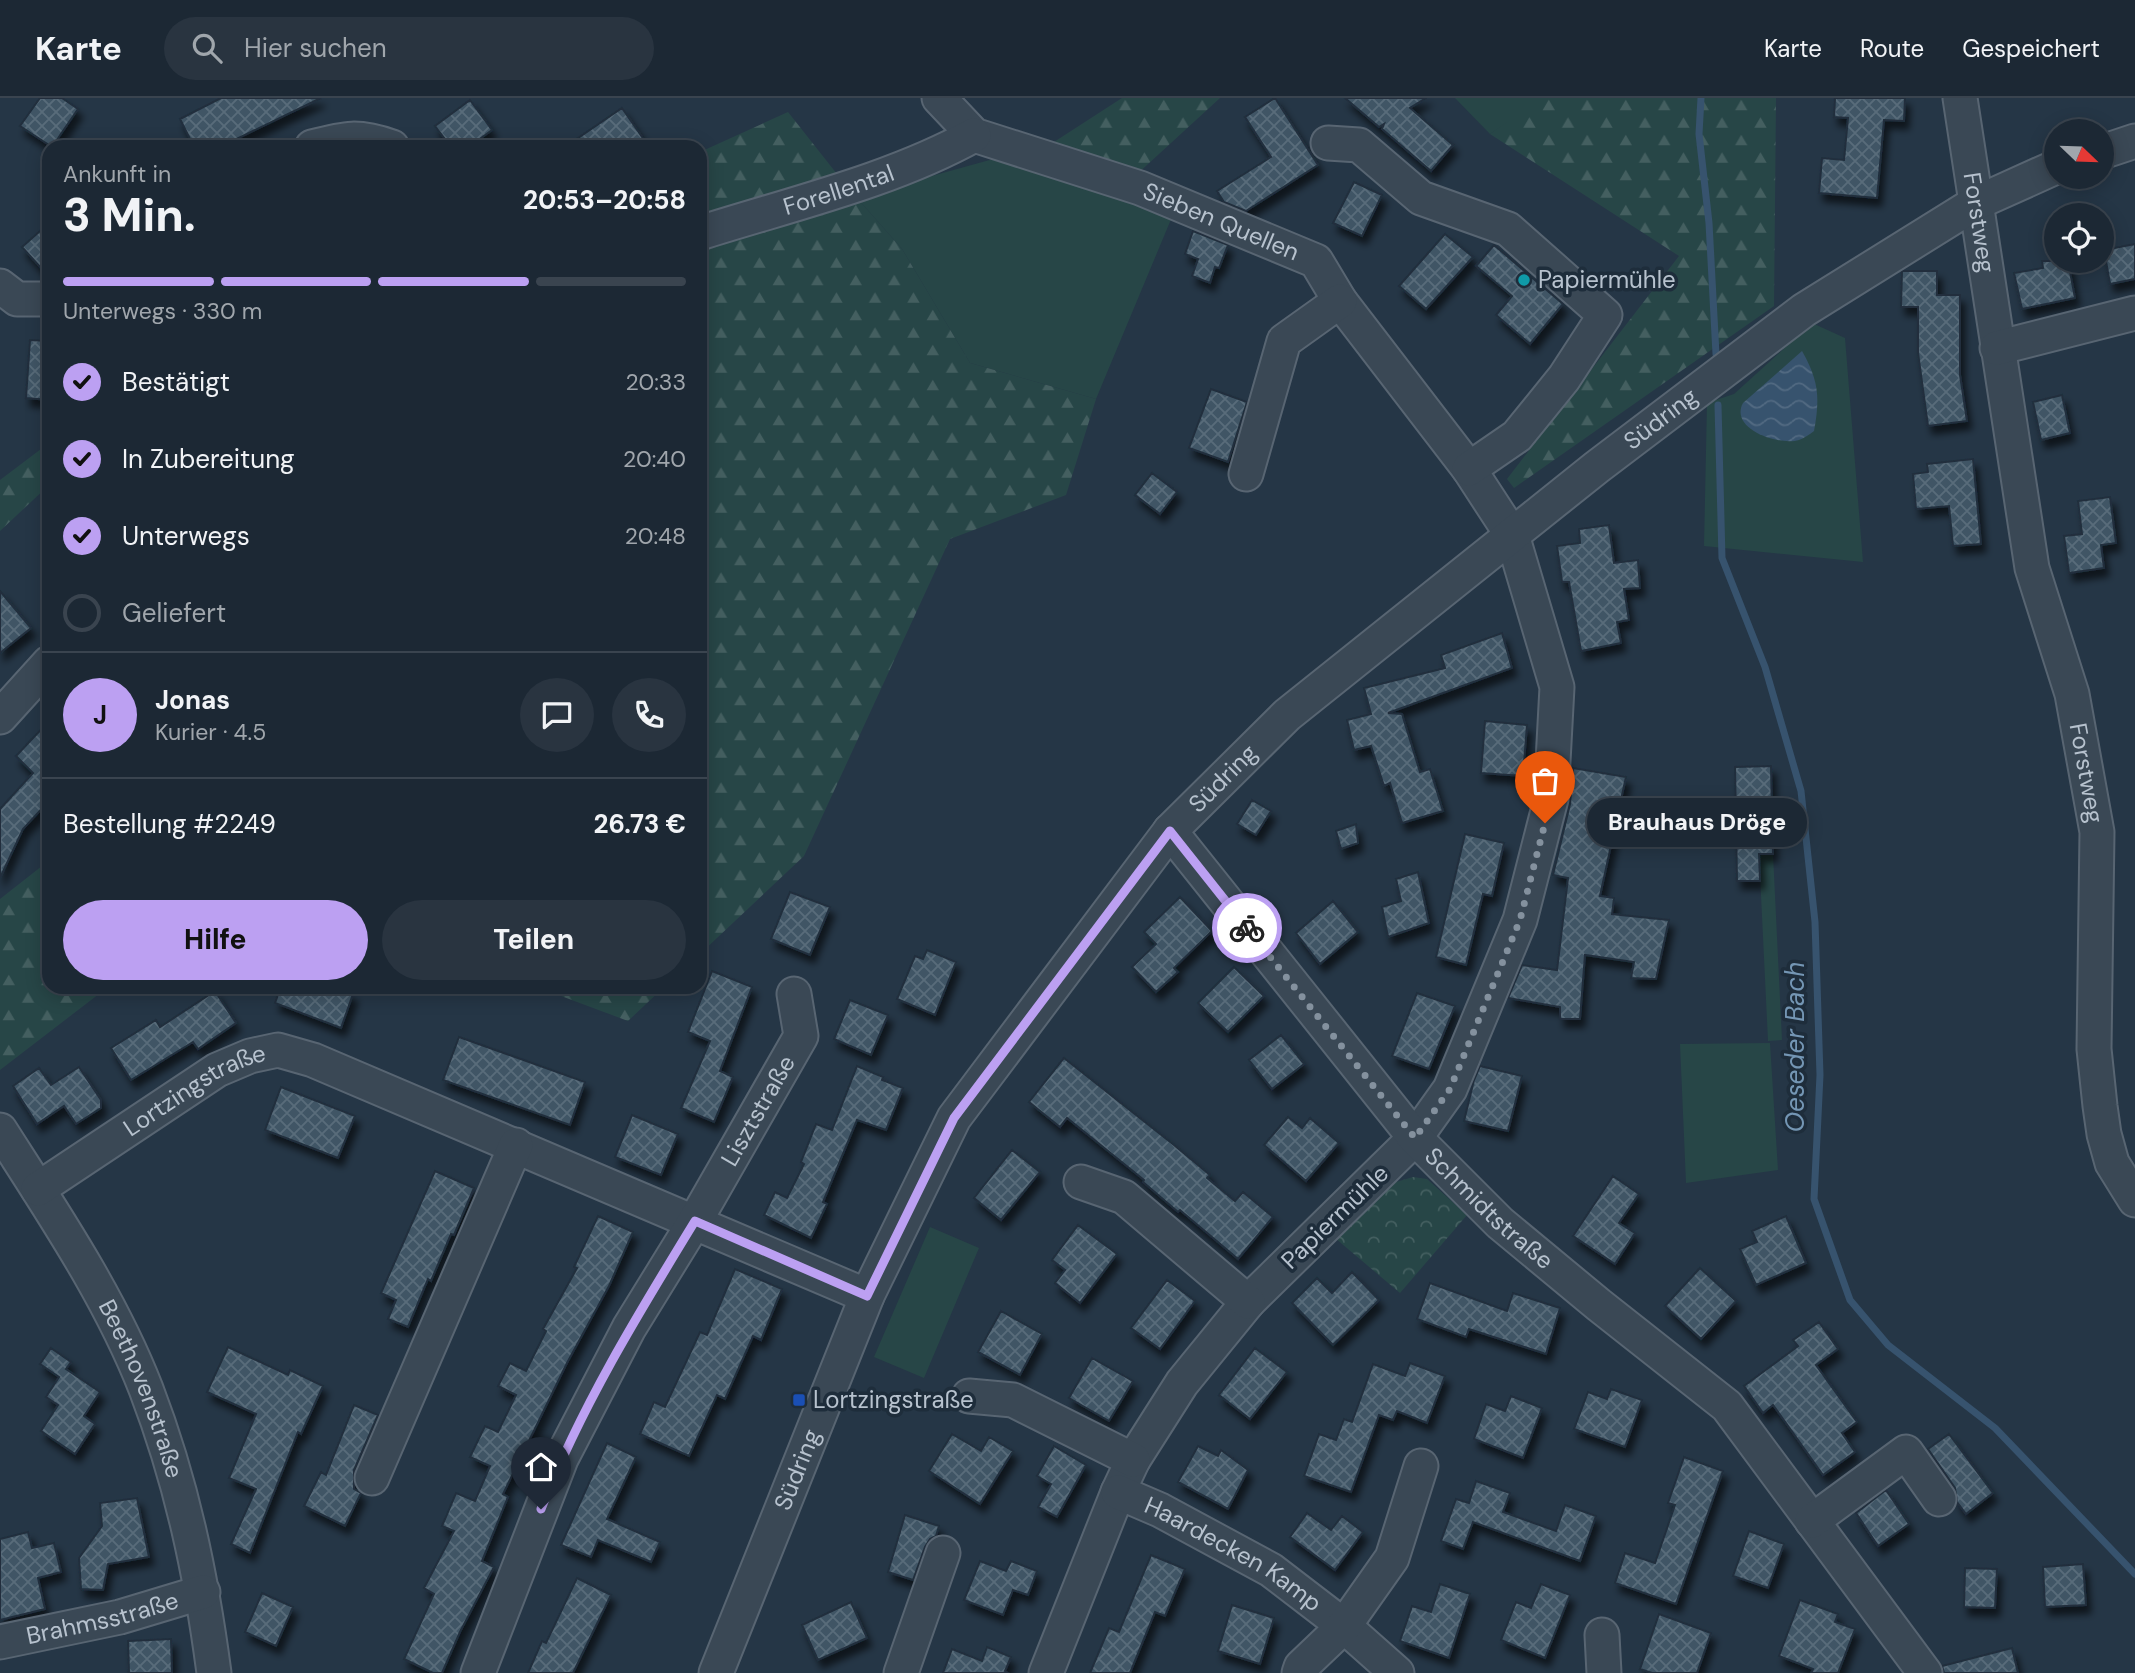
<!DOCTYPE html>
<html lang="de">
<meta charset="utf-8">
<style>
:root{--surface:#1c2834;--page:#293440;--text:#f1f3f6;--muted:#a0a6ac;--line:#3a444f;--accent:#bca0f2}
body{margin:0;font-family:"DM Sans",sans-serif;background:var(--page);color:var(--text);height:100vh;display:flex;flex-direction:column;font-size:26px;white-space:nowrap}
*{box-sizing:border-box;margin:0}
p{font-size:23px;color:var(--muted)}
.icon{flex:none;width:38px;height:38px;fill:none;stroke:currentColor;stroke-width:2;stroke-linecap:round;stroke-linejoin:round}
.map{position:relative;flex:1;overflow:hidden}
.drawer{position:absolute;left:42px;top:42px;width:665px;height:854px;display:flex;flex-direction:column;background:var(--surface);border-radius:21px;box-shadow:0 4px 18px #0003,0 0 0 2px var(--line)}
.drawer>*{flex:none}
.needle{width:46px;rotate:113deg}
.fabs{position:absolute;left:2044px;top:21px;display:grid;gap:14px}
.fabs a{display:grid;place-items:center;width:70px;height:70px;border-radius:50%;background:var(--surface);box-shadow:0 4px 18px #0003,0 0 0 2px var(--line);font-size:35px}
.pin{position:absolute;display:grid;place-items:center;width:60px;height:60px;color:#fff;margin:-72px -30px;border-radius:50% 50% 50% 0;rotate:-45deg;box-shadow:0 0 7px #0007}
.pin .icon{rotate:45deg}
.courier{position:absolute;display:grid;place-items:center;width:70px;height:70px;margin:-35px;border:5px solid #bca0f2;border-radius:50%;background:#fff;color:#222;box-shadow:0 2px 9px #0007}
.bubble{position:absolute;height:49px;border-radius:24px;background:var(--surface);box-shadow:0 4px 18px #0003,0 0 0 2px var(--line);font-size:23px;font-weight:800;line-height:49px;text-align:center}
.headline em{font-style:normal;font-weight:800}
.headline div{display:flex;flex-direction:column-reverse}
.headline{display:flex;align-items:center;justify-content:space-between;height:119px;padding:0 21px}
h1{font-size:46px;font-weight:800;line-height:52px}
.bar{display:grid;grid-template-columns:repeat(4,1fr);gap:10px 7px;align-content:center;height:84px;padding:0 21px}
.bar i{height:9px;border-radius:5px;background:var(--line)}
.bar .on{background:var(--accent)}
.bar p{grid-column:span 4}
.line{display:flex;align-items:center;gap:18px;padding:0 21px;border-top:2px solid var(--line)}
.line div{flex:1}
.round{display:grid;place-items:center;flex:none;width:74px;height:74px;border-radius:37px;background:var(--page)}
ol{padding:0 21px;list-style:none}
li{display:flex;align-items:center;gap:21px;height:77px}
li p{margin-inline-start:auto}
li .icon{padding:7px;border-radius:50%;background:var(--accent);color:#111;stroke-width:4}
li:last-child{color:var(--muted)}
li i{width:38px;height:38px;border:4px solid var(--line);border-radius:50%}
.button{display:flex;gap:14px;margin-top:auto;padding:14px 21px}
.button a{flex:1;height:80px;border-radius:42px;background:var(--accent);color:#111;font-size:28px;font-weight:800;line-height:80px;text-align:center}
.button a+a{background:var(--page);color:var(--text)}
header{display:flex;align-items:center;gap:42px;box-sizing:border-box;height:98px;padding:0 35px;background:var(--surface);border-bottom:2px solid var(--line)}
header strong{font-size:33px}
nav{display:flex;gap:38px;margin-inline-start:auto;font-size:24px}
.search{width:490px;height:63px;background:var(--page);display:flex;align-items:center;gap:18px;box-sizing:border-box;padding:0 24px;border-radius:38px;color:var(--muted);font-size:26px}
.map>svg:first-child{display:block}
.grass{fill:#274647}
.forest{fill:url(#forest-firs)}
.park{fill:url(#park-crowns)}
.water{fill:url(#water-waves)}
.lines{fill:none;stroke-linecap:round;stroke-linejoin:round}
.stream{stroke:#37536e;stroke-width:7}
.building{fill:url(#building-cross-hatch);stroke:#202f3d;stroke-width:2;filter:url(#shadow)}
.minor-casing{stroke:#586572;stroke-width:37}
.minor{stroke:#3a4855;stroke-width:33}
.done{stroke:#84919e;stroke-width:7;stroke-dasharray:0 12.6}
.route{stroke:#bca0f2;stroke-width:9}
.culture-dot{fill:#0f9aa8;stroke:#1e2d3b;stroke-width:2.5}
.transit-dot{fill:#1a4fb4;stroke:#1e2d3b;stroke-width:2.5}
.labels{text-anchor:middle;stroke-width:7;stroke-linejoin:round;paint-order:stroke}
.street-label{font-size:24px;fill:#b7c2ce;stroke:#1e2d3b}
.poi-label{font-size:24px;fill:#b7c2ce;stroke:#1e2d3b;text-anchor:start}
.water-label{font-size:26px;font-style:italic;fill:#7496b4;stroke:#1e2d3b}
</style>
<header>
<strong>Karte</strong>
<div class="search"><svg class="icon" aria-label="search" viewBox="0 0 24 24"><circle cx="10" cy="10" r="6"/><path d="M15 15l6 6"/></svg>Hier suchen</div>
<nav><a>Karte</a><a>Route</a><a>Gespeichert</a></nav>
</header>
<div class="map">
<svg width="2135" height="1575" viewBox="0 0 2135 1575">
<defs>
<pattern id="forest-firs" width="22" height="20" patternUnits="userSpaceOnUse" patternTransform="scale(1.75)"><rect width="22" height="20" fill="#274647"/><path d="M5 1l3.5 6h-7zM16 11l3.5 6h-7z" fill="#445f60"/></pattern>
<pattern id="park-crowns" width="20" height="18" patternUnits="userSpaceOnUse" patternTransform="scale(1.75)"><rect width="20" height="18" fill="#274647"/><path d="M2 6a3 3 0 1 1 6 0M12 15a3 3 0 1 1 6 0" fill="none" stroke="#445f60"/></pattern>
<pattern id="water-waves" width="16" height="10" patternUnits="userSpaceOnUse" patternTransform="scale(1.75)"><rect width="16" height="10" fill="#37536e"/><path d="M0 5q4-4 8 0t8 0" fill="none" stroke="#526a82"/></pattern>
<pattern id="building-cross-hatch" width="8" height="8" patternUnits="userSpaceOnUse" patternTransform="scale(1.75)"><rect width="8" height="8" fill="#405565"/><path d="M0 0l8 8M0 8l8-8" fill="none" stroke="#596c7a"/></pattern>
<filter id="shadow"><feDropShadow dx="4.5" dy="8" stdDeviation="3.5" flood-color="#0009"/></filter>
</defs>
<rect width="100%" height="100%" fill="#253646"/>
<path class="grass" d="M1455 0H1541V2L1490 36Z
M1004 58 1172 119 1096 301 970 265 902 151 856 99Z
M1812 225 1845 240 1863 464 1704 448 1707 305 1734 296Z
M1759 756H1773L1782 942 1768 943Z
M1770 945 1778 1072 1686 1085 1680 946Z
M930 1129 979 1150 924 1280 874 1259Z"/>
<path class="forest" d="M1122 0H1220L1135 78 1054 44Z
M1541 0H1776L1774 208 1514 390 1507 381 1679 158 1490 36Z
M788 14 837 76 700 117V54Z
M856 99 902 151 970 265 1096 301 1066 397 950 441 804 758 700 856V150Z
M49 345V387L0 433V382Z
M49 759V889H108L0 972V801L42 768Z
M537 889H664L628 923Z"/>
<path class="park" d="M1413 1079 1427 1081 1467 1117 1400 1195 1335 1140 1386 1087Z"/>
<path class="water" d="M1802 253C1819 283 1820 300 1814 333 1810 336 1804 340 1799 342 1779 348 1729 331 1743 305Z"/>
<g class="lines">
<path class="stream" d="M1701 0 1699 36 1709 125 1716 256
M1718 307 1722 460 1765 569 1801 693 1815 824 1820 977 1814 1101 1850 1202 1888 1247 1995 1330 2135 1476"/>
</g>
<path class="building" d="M40 0H62L78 11 52 49 20 28Z
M221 0H321L220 49H194L180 21Z
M1275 0 1318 67 1246 113 1224 104 1217 93 1271 59 1245 19Z
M1345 0H1426L1410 10 1453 47 1431 73 1382 31 1384 26 1379 29Z
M1835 0H1905L1904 23 1884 22 1877 100 1819 95 1822 60 1844 62 1848 20 1834 19Z
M470 2 492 32 469 49H451L435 28Z
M622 10 649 49H565Z
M1354 84 1382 97 1362 138 1333 125Z
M49 125V179L22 149Z
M1193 133 1228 147 1219 170 1215 169 1210 185 1192 178 1198 161 1185 156Z
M1445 136 1473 159 1426 211 1399 188Z
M2135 146V181L2110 186 2104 152Z
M1494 147 1563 206 1530 246 1496 217 1512 198 1476 168Z
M2042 163H2068L2075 200 2022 211 2014 175 2043 170Z
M1902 173H1937V197H1960V277L1967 323 1928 328 1918 255V209H1901Z
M30 242 49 243V302L26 300Z
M1211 291 1247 304 1228 364 1189 350Z
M2062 297 2070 335 2041 342 2033 304Z
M1973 361 1981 446 1953 448 1949 408 1916 411 1913 376 1928 374 1927 366Z
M1152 375 1177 394 1160 416 1135 397Z
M2110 399 2116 445 2101 447 2104 470 2069 475 2064 438 2082 436 2078 403Z
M1609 427 1614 465 1638 462 1640 490 1624 491 1629 522 1617 524 1621 545 1581 553 1569 484H1562L1557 448 1580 445 1579 431Z
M0 493 31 530 0 555Z
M1502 535 1512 570 1388 615 1402 616 1420 674 1430 671 1443 713 1402 725 1390 685 1384 688 1371 648 1354 652 1347 622 1371 616 1364 590 1445 570 1441 557Z
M49 623V703L23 731 0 780V711L33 675 16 658Z
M1485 623 1527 627 1523 678 1481 675Z
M1771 668 1773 756H1759L1760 783H1737L1735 669Z
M1573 670 1626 679 1600 798 1614 800 1612 816 1669 822 1656 881 1631 880 1634 864 1585 857 1580 921H1560V909L1508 900 1522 867 1557 872 1568 780 1553 777 1570 706Z
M1252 702 1271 713 1256 737 1237 726Z
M1356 726 1358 745 1341 751 1336 733Z
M1465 736 1504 745 1492 798 1483 796 1466 867 1436 859Z
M1418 774 1429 825 1388 839 1382 809 1401 803 1396 781Z
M790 794 830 809 810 857 771 841Z
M1180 799 1212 833 1174 870 1178 874 1156 894 1132 869 1156 846 1144 834Z
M1333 803 1358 834 1320 866 1296 835Z
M927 852 956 864 935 917 897 901 915 858 923 861Z
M1234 869 1264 898 1228 934 1198 905Z
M712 873 752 889 720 973 733 979 714 1024 681 1010 710 943 688 934Z
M281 889H334L353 896 341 930 275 905Z
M215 893 236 925 198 951 193 944 131 982 111 950 156 922 160 929Z
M1417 895 1455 908 1429 971 1392 958Z
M850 902 888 917 871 957 834 941Z
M1281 937 1304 966 1272 991 1249 962Z
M459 939 585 984 570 1027 443 982Z
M1064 960 1174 1047 1210 1077 1207 1080 1235 1103 1243 1094 1273 1119 1238 1161 1180 1112 1178 1114 1143 1084 1144 1082 1067 1020 1060 1029 1029 1004Z
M857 968 883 979 882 982 903 990 886 1032 857 1022 823 1104 827 1106 811 1140 764 1117 775 1094 787 1100 804 1066 801 1064 816 1026 832 1032Z
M1480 968 1522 978 1508 1033 1464 1023 1474 982Z
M79 969 101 1002V1010L76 1026 64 1008 37 1026 13 988 39 970 51 987Z
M281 989 355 1018 338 1060 265 1032Z
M632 1017 678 1036 661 1077 615 1059Z
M1288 1019 1302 1030 1310 1020 1339 1045 1306 1083 1264 1047Z
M1012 1052 1040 1074 1001 1122 974 1100Z
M435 1073 474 1090 454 1137 451 1136 431 1183 428 1181 408 1229 388 1221 396 1202 381 1195Z
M1613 1078 1639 1096 1619 1125 1635 1135 1615 1166 1573 1138Z
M598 1118 633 1134 609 1188 567 1265 503 1396 508 1399 482 1463 494 1469 460 1534 442 1575H433L404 1561 434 1496 424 1490 454 1433 442 1428 456 1395 475 1403 490 1368 470 1359 485 1328 498 1334 516 1297 498 1288 510 1265 526 1273 546 1233 543 1231 577 1170 574 1169Z
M1786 1118 1806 1165 1756 1187 1740 1151 1757 1144 1752 1133Z
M1078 1127 1117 1156 1080 1205 1055 1185 1065 1172 1052 1162Z
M1700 1170 1736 1203 1701 1241 1665 1208Z
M735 1171 782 1191 761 1242 753 1238 725 1301 717 1297 689 1358 640 1336 654 1304 665 1309 700 1234 707 1237Z
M1352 1174 1379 1202 1333 1247 1292 1205 1317 1180 1332 1195Z
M1167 1182 1195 1203 1160 1251 1131 1230Z
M1430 1185 1507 1213 1513 1195 1560 1210 1546 1256 1469 1231 1466 1239 1417 1221Z
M1001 1213 1042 1236 1020 1277 978 1254Z
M1819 1224 1838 1251 1816 1267 1857 1324 1842 1335 1855 1354 1823 1377 1773 1307 1763 1315 1744 1288 1798 1248 1793 1242Z
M228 1249 288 1277 290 1272 323 1288 301 1336 298 1334 250 1455 231 1446 256 1391 229 1380 256 1316 207 1294Z
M51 1250 71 1264 66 1271 100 1294 84 1318 95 1326 75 1356 41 1333 58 1307 46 1299 59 1279 40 1266Z
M1255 1250 1287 1274 1250 1321 1219 1297Z
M1092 1260 1133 1283 1109 1323 1069 1300Z
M1410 1265 1445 1278 1427 1325 1397 1313 1393 1322 1379 1317 1351 1394 1304 1378 1319 1336 1336 1342 1344 1321 1352 1324 1373 1266 1405 1278Z
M1611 1291 1642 1302 1625 1349 1574 1331 1588 1294 1607 1301Z
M1511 1298 1542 1310 1523 1360 1474 1341 1486 1306 1505 1313Z
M354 1307 378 1317 354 1372V1391L361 1395 345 1428 304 1408 321 1374 326 1377Z
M952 1336 981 1353 989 1339 1013 1353 980 1406 929 1373Z
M1949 1336 1993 1395 1966 1416 1957 1404 1955 1390 1928 1351Z
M607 1345 636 1359 607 1421 660 1444 651 1464 598 1442 591 1459 561 1447Z
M1054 1348 1086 1367 1057 1419 1038 1409 1051 1386 1037 1378Z
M1198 1348 1218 1358 1221 1352 1248 1372 1228 1411 1178 1384Z
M1684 1359 1723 1373 1676 1506 1615 1485 1625 1455 1655 1465 1675 1407 1668 1405Z
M1476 1383 1510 1395 1503 1414 1556 1433 1565 1407 1596 1418 1580 1463 1473 1424 1463 1451 1441 1443 1456 1401 1469 1405Z
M1886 1392 1909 1426 1878 1448 1856 1415Z
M137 1400 149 1459 108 1466 103 1492 81 1491 79 1460 102 1428 100 1405Z
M1307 1415 1331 1432 1342 1418 1363 1434 1335 1472 1290 1439Z
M905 1417 939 1428 936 1438 930 1441 925 1449 913 1482 888 1474Z
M1749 1433 1784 1446 1768 1490 1733 1478Z
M28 1434 32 1450 54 1445 61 1474 38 1480 45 1511 0 1522V1441Z
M1151 1457 1185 1471 1165 1518 1155 1514 1130 1575H1090L1109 1530 1119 1534Z
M980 1463 1006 1473 1011 1463 1037 1473 1028 1497 1013 1492 1003 1517 964 1502Z
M2083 1466 2086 1507 2045 1509 2043 1469Z
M1965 1470 1997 1471 1995 1510 1964 1509Z
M577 1480 611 1497 573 1575H528L542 1543 546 1545Z
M1440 1486 1470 1496 1449 1560 1400 1543 1412 1508 1431 1514Z
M1541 1486 1570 1497 1545 1560 1501 1542 1516 1504 1531 1510Z
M262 1495 293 1509 276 1548 245 1534Z
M1800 1502 1838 1516 1835 1524 1855 1531 1838 1575H1811L1813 1571 1779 1558Z
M851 1504 867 1540 818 1562 802 1527Z
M1232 1507 1274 1520 1260 1566 1218 1553Z
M1659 1516 1711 1535 1697 1575H1652L1640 1571Z
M171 1541 172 1575H129L128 1543Z
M987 1549 1011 1559 1005 1573 1008 1575H943L952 1551 982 1563Z
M2012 1550 2018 1575H1944L1942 1568Z"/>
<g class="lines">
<g class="minor-casing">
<g id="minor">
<path id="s1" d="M939 0 974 37 1140 90 1316 163 1340 203 1469 371 1512 437 1557 589 1551 701 1520 822 1450 991 1415 1040 1248 1204 1182 1285 1133 1362 1118 1394 1046 1575"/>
<path id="s2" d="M1960 0 2032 470 2072 596 2097 734 2094 951 2100 1008 2104 1036 2112 1065 2135 1102"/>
<path d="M1328 45 1359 47 1421 100 1508 131 1605 217 1564 280 1517 338 1469 371"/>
<path d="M312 49C346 40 358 37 392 49"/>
<path d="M2102 54 2135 43"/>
<path id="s3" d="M700 135C791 106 891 83 974 37"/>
<path d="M0 188 17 201H49"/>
<path d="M1997 250 2135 215"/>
<path d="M1246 376 1284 243 1340 203"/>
<path d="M0 619 49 565"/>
<path id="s4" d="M1170 733 1415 1040 1500 1125 1599 1207 1727 1308 1925 1575"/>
<path id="s5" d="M0 1032C53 1115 110 1199 146 1291 182 1385 201 1476 214 1575"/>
<path d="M1081 1084 1124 1099 1248 1204"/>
<path id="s6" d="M38 1091 217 972 250 958 278 952 313 962 867 1198"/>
<path d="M969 1298 1013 1302 1133 1362"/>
<path d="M372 1380 516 1047"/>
<path id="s7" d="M1118 1394 1160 1412 1271 1472 1344 1528 1397 1575"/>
<path d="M1812 1423 1906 1354 1939 1401"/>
<path d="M1602 1537 1604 1575"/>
<path id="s8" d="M0 1544 120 1519 203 1494"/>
<path id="s9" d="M478 1575 561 1361 629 1230 695 1123 801 938 794 896"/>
<path id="s10" d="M716 1575 867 1198 954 1020 1170 733 1287 617 1597 369 1804 212 1976 105 2056 69"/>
<path d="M901 1575 943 1455"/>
<path d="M1299 1575 1301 1569 1344 1528 1392 1460 1421 1368"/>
</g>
</g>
<use href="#minor" class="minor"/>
</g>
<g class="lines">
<path class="done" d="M1247 830 1415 1040 1450 991 1520 822 1545 725"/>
<path class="route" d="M541 1411C581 1309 638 1216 695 1123L867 1198 954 1020 1170 733 1247 830"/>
</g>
<circle class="culture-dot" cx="1524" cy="182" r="7"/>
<rect class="transit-dot" x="792" y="1295" width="14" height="14" rx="3.5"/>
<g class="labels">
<g class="street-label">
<text dy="8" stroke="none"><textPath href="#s3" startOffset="145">Forellental</textPath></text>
<text dy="8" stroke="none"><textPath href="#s1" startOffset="313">Sieben Quellen</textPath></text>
<text dy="8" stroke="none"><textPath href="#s2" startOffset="126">Forstweg</textPath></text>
<text dy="8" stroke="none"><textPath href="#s10" startOffset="1605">Südring</textPath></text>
<text dy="8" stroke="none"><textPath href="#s2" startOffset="688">Forstweg</textPath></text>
<text dy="8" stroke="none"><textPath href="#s10" startOffset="1038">Südring</textPath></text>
<text dy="8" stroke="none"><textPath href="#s6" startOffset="186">Lortzingstraße</textPath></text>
<text dy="8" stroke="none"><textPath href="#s9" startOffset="630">Lisztstraße</textPath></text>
<text dy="8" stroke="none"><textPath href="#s4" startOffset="495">Schmidtstraße</textPath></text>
<text transform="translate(1335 1119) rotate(-44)" y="8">Papiermühle</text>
<text dy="8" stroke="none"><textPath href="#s5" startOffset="296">Beethovenstraße</textPath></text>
<text dy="8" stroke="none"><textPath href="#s10" startOffset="219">Südring</textPath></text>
<text dy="8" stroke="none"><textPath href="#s7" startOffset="131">Haardecken Kamp</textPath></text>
<text dy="8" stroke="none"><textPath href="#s8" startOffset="105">Brahmsstraße</textPath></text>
</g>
<g class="poi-label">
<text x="1538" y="190">Papiermühle</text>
<text x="813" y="1310">Lortzingstraße</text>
</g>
<g class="water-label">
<text transform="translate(1795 949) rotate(-90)" y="9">Oeseder Bach</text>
</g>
</g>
</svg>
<div class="fabs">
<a><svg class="needle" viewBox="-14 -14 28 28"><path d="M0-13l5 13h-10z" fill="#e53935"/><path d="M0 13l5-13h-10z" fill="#a0a6ac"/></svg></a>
<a><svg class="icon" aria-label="locate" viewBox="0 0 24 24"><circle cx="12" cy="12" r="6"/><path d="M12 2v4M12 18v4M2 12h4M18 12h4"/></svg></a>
</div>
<div class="pin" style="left:1545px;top:725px;background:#ea580c"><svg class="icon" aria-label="bag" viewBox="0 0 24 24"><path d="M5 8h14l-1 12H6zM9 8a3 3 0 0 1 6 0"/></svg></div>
<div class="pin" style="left:541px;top:1411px;background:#1f2937"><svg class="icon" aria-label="home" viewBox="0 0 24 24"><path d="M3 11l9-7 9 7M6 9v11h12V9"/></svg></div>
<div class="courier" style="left:1247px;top:830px"><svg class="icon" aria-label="bike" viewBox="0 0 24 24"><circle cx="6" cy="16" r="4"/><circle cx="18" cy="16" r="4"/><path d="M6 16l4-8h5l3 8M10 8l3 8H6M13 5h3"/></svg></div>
<div class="bubble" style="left:1587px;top:700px;width:220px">Brauhaus Dröge</div>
<section class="drawer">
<div class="headline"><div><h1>3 Min.</h1><p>Ankunft in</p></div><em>20:53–20:58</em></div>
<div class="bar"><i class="on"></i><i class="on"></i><i class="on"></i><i></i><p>Unterwegs · 330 m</p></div>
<ol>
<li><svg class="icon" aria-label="check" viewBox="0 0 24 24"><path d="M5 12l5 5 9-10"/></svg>Bestätigt<p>20:33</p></li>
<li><svg class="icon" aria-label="check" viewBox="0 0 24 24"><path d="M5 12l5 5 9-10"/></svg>In Zubereitung<p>20:40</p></li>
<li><svg class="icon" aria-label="check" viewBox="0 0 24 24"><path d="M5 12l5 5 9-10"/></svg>Unterwegs<p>20:48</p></li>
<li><i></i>Geliefert</li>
</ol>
<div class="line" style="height:126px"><b class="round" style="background:var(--accent);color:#111">J</b><div><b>Jonas</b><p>Kurier · 4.5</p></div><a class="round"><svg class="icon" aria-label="chat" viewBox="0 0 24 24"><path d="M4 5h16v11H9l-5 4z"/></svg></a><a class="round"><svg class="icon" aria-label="phone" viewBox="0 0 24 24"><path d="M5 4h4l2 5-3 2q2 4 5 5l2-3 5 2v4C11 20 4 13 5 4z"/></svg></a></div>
<div class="line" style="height:91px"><div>Bestellung #2249</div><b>26.73 €</b></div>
<div class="button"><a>Hilfe</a><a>Teilen</a></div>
</section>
</div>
